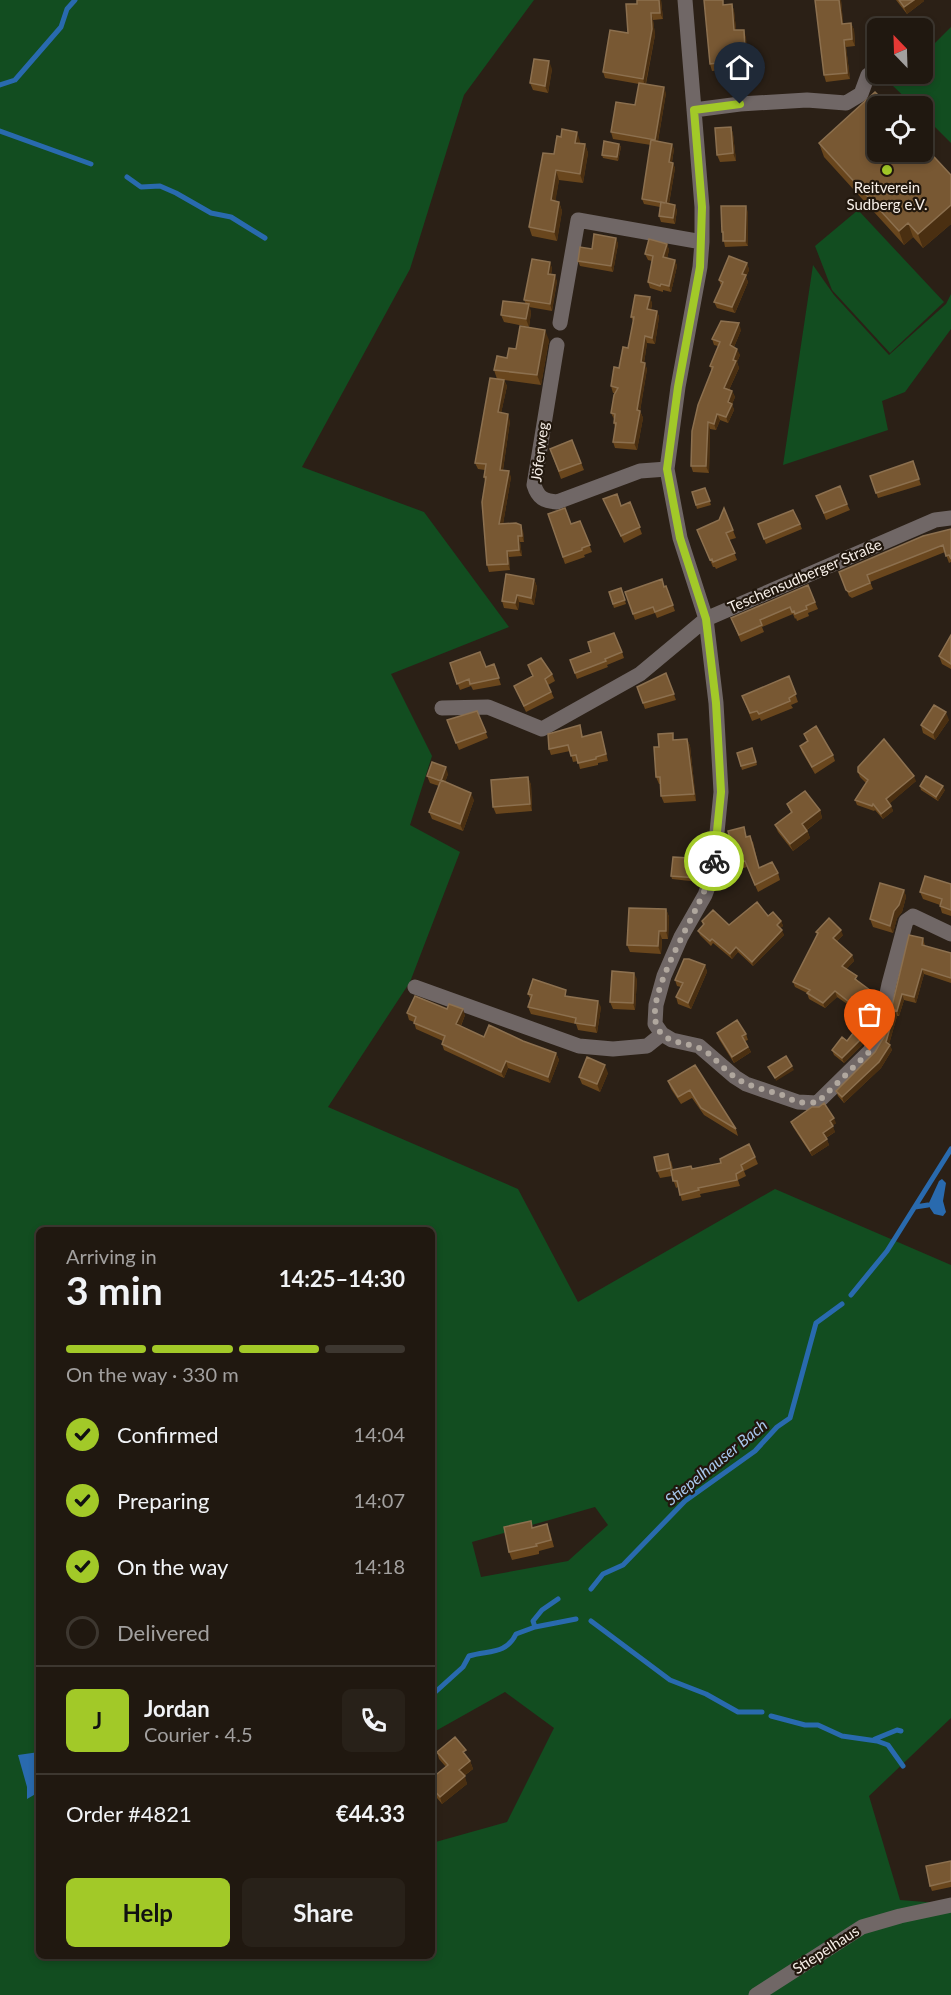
<!DOCTYPE html>
<meta charset="utf-8">
<style>
:root{--surface:#201810;--page:#282119;--text:#f1f3f6;--muted:#a2a09f;--line:#3d3730;--accent:#a2c928}
body{margin:0;font-family:Lato,sans-serif;background:var(--page);color:var(--text);height:100vh;display:flex;flex-direction:column;font-size:22px;white-space:nowrap}
*{box-sizing:border-box;margin:0}
p{font-size:20px;color:var(--muted)}
.icon{flex:none;width:33px;height:33px;fill:none;stroke:currentColor;stroke-width:2;stroke-linecap:round;stroke-linejoin:round}
.map{position:relative;flex:1;overflow:hidden}
.details{position:absolute;left:36px;top:1227px;width:399px;height:732px;display:flex;flex-direction:column;background:var(--surface);border-radius:9px;box-shadow:0 3px 9px #0003,0 0 0 2px var(--line)}
.details>*{flex:none}
.needle{width:39px;rotate:337deg}
.fabs{position:absolute;left:867px;top:18px;display:grid;gap:12px}
.fabs a{display:grid;place-items:center;width:66px;height:66px;border-radius:9px;background:var(--surface);box-shadow:0 3px 9px #0003,0 0 0 2px var(--line);font-size:30px}
.pin{position:absolute;display:grid;place-items:center;width:51px;height:51px;color:#fff;margin:-62px -26px;border-radius:50% 50% 50% 0;rotate:-45deg;box-shadow:0 0 6px #0007}
.pin .icon{rotate:45deg}
.courier{position:absolute;display:grid;place-items:center;width:60px;height:60px;margin:-30px;border:4px solid #a2c928;border-radius:50%;background:#fff;color:#222;box-shadow:0 2px 8px #0007}
.overview em{font-style:normal;font-weight:700}
.overview div{display:flex;flex-direction:column-reverse}
.overview{display:flex;align-items:center;justify-content:space-between;height:102px;padding:0 30px}
h1{font-size:39px;font-weight:700;line-height:45px}
.bar{display:grid;grid-template-columns:repeat(4,1fr);gap:9px 6px;align-content:center;height:72px;padding:0 30px}
.bar i{height:8px;border-radius:4px;background:var(--line)}
.bar .on{background:var(--accent)}
.bar p{grid-column:span 4}
.line{display:flex;align-items:center;gap:15px;padding:0 30px;border-top:2px solid var(--line)}
.line div{flex:1}
.round{display:grid;place-items:center;flex:none;width:63px;height:63px;border-radius:9px;background:var(--page)}
ol{padding:0 30px;list-style:none}
li{display:flex;align-items:center;gap:18px;height:66px}
li p{margin-inline-start:auto}
li .icon{padding:6px;border-radius:50%;background:var(--accent);color:#111;stroke-width:4}
li:last-child{color:var(--muted)}
li i{width:33px;height:33px;border:3px solid var(--line);border-radius:50%}
.button{display:flex;gap:12px;margin-top:auto;padding:12px 30px}
.button a{flex:1;height:69px;border-radius:9px;background:var(--accent);color:#111;font-size:24px;font-weight:700;line-height:69px;text-align:center}
.button a+a{background:var(--page);color:var(--text)}
.map>svg:first-child{display:block}
.green{fill:#124d20;fill-rule:evenodd}
.water{fill:#296aae}
.lines{fill:none;stroke-linecap:round;stroke-linejoin:round}
.stream{stroke:#296aae;stroke-width:5}
.minor{stroke:#706766;stroke-width:15}
.wall{fill:#69461d}
.shaded-wall{fill:#4a2f11}
.building{fill:#785833;stroke:#8c704f;stroke-width:1.5}
.done{stroke:#b0a79e;stroke-width:6;stroke-dasharray:0 10.8}
.route{stroke:#a2c928;stroke-width:8}
.poi-dot{fill:#a2c928;stroke:#21170d;stroke-width:2}
.labels{text-anchor:middle;stroke-width:4.5;stroke-linejoin:round;paint-order:stroke}
.poi-label{font-size:15px;fill:#f7efe8;stroke:#21170d}
.street-label{font-size:15px;fill:#f7efe8;stroke:#21170d}
.water-label{font-size:16px;font-style:italic;fill:#a8c7ed;stroke:#21170d}
</style>
<div class="map">
<svg width="951" height="1995" viewBox="0 0 951 1995">
<rect width="100%" height="100%" fill="#2b2016"/>
<path class="green" d="M0 0H534L464 95 410 269 302 467 424 512 509 627 391 674 432 756 410 825 460 852 410 982 328 1107 518 1189 578 1302 775 1189 951 1265V1718L869 1796 900 1900 951 1904V1995H0ZM39 1230H432V1733L505 1692 554 1728 507 1822 432 1843V1956H39ZM595 1507 608 1525 568 1561 481 1577 472 1542Z
M951 27V143L923 115 922 106H914L893 86 905 74H922L923 55Z
M858 210 944 302 890 353 832 290 815 246Z
M813 265 834 295 889 355 946 304 951 294V329L905 392 882 401 888 430 783 465Z"/>
<path class="water" d="M942 1179 946 1183 943 1201 946 1212 943 1216 934 1214 928 1205 939 1181Z
M39 1752V1792L27 1799V1787L18 1755Z"/>
<g class="lines">
<path class="stream" d="M0 85 15 80 61 27 67 9 75 0
M0 131 91 164
M127 177 141 187 160 186 176 193 211 213 231 217 265 238
M915 1207 928 1205
M851 1295 887 1251 951 1149
M591 1589 603 1574 623 1565 685 1501 755 1451 777 1427 790 1418 816 1323 842 1304
M591 1621 670 1680 706 1694 738 1712H762
M535 1627 576 1619
M432 1695 463 1667 469 1656C488 1650 506 1655 516 1634L535 1627 533 1621 542 1610 558 1599
M771 1716 805 1725H818L842 1736 877 1741 888 1745 903 1766
M875 1739 897 1730 901 1731"/>
<path class="minor" d="M685 0 702 207V242L700 267 678 387 667 469 680 538 706 619 716 703 721 792 713 873 705 895 681 937 664 976 656 1005 655 1024 662 1034 672 1040 699 1046 735 1077 746 1084 798 1102 817 1103 870 1051 878 1036 889 984 906 921 913 916 951 934
M694 110 740 104 807 100 846 103 861 94 868 75
M560 323 578 220 702 242
M557 345 534 485C538 498 544 501 557 502L640 471 667 469
M442 708 488 707 542 729 640 674 706 619 935 520 951 518
M415 987 579 1046 613 1049 647 1046 662 1034
M756 1995 862 1927 900 1916 951 1905"/>
</g>
<path class="wall" d="M661 0 663 19 653 20 655 35 646 84 666 93 658 141 674 149 672 162 675 168 669 204 677 210 675 224 661 222 659 216 660 207 644 204 642 199 651 145 613 139 611 132 635 105 639 84 605 78 603 72 628 33 637 4Z
M815 0H841L843 24 851 23 854 30 855 46 846 47 850 79 826 82 824 75Z
M896 0H924V1L907 14Z
M725 4H732L734 11 736 30 746 37 747 57 726 59 727 70 712 71 710 64Z
M552 69 548 93 533 90 530 83Z
M731 127 733 134 736 161 720 162 717 155Z
M561 137 580 141V144H585L588 153 583 183 559 180 555 201 559 202 562 211 557 241 532 236 529 227Z
M819 143 951 175V224L923 248 913 237 904 245 824 157Z
M619 144 621 147 618 161 603 158 602 155Z
M748 212V246L725 247 722 232Z
M616 238 618 244 613 272 580 266 578 261 592 249Z
M667 244 669 250 667 258 675 260 677 266 671 292 663 290V292L650 288 648 282 652 261 648 260 645 254Z
M550 262 552 269 551 274 557 281 552 311 529 307 531 312 529 327 504 322 501 315 526 304 524 300Z
M747 263 749 270 746 277 748 282 735 313 717 308 714 302 721 286 719 280Z
M650 297 652 304 651 310 657 311 659 317 655 344 647 343 644 363 647 369 640 411 643 418 637 450 615 448 613 442 615 427 614 423V419L611 413 615 393H613L611 386 628 348 633 321 631 317Z
M741 330 734 347 740 355 737 362 739 368 729 390 732 391 735 397 732 404 734 410 728 423 720 420 716 430 710 429 709 473 693 472 691 466 712 372 710 366 718 346 714 345 712 339Z
M549 340 541 385 504 380 507 386 501 413 510 421 503 470 511 477 503 524 523 531 524 542H520L522 556 509 557 510 570 489 572 487 565 485 481 484 477 485 470 478 469 475 463 497 379 494 370 516 349Z
M572 440 584 470 561 479 550 449Z
M913 461 921 485 878 498 870 476Z
M705 488 711 505 697 509 692 492Z
M603 499 621 506 630 502 642 534 624 543Z
M819 502 847 504 850 510 826 520Z
M724 508 736 538 729 540 737 560 716 569 715 567H713L697 530 719 520Z
M548 514 571 524 580 521 592 552 584 555 585 557 565 564Z
M758 524H800L802 529 766 544Z
M951 529V562L949 563 945 552 870 582 873 589 852 598 849 596 839 572Z
M534 579 537 587 534 605 519 602 518 610 504 608 502 601Z
M666 586 675 611 657 618 655 613 635 620 625 592Z
M621 588 626 604 614 608 609 592Z
M815 602 818 609 808 613 809 616 797 621 796 618 795 619 793 614 762 627 764 632 741 642 731 618Z
M951 635V669L942 664 939 656Z
M622 652 624 658 607 665 608 667 577 679 570 660Z
M450 663 486 667 494 664 501 685 473 690 471 686 460 690Z
M666 673 676 700 645 709 637 687Z
M552 674 555 681 548 685 554 698 526 712 514 686Z
M789 676 798 702 791 705 793 708 761 721 760 718 752 721 742 696Z
M477 711 488 738 459 750 447 720Z
M949 720 935 740 923 733 921 725Z
M580 725 583 737 601 732 608 761 598 763V765L580 769 578 761 573 762 570 751 551 755 549 749Z
M804 734 833 755 835 761 815 774 802 752 800 746 807 742Z
M687 739 690 746 696 801 664 803 661 796 660 784H659L656 777 659 747 675 740Z
M752 748 757 765 742 770 737 753Z
M858 772 916 781 890 803 893 811 883 819 875 810 874 811 857 805 855 800 866 783 860 777Z
M448 774 445 782 474 800 463 831 432 819 429 812 439 786 430 783 427 776Z
M528 777 531 785 532 811 496 814 493 807Z
M920 786 945 790 938 801 921 790Z
M787 804 820 810 822 818 807 830 810 838 793 851 778 832 775 825 791 813Z
M747 837 753 842 759 868 778 873 780 880 758 892 747 867 734 871 732 864 733 851Z
M690 858 691 862 704 867 699 882 672 879 671 876Z
M951 884V916L942 913 940 906V905L923 899 920 892Z
M904 890 906 897 902 912 897 918 893 933 873 927 870 919Z
M666 909 669 917 668 939H662L661 954 630 952 627 945Z
M768 916 781 921 783 926 780 928 784 935 753 966 738 952 732 959 713 943 711 946 700 935 698 931 703 925 702 921 729 925Z
M816 932 843 935 837 941 852 955 854 961 846 969 876 998 869 1033 862 1045 844 1063 834 1055 832 1050 847 1041 862 1021 853 1016 851 1010 853 1008 837 997 825 1008 809 999 807 993 795 987 793 982 817 935Z
M923 938 925 946 951 953V983L924 974 916 1003 904 1000 899 1016H897L889 1044 892 1050 881 1068 844 1103 838 1096 836 1091 875 1052 885 1035Z
M705 965 707 972 691 1009 678 1004 676 997 681 987 677 986 675 980Z
M637 979 635 1010 613 1009 610 1002Z
M528 994 568 996 601 1007 597 1033 578 1030 576 1024 531 1014 528 1007 531 1000Z
M447 1009 465 1015 461 1026 484 1037 523 1041 556 1053 559 1060 550 1083 508 1068 504 1078 444 1050 442 1044 443 1041 416 1029 414 1022 409 1020 407 1013Z
M717 1033 746 1034 748 1040 745 1041 751 1052 734 1063 719 1039Z
M695 1065 736 1129 738 1136 704 1115 692 1098 681 1104 671 1089 668 1081Z
M608 1073 600 1092 582 1084 579 1077Z
M791 1122 836 1123 832 1126 835 1132 826 1138 829 1145 812 1156 793 1127Z
M755 1157 758 1164 744 1171 746 1176 738 1180 740 1186 700 1194 701 1197 682 1201 678 1187 676 1188 672 1176 660 1178 657 1171 671 1161 673 1169H692Z
M533 1528 550 1532 554 1547 539 1551V1554L512 1560 509 1552Z
M437 1752 468 1758 470 1761 473 1769 464 1776 467 1784 442 1804 432 1792V1778L446 1767 439 1759Z
M951 1861V1887L932 1891 930 1886Z"/>
<path class="shaded-wall" d="M659 0H661L663 19 660 13Z
M839 0H841L844 31 842 24Z
M914 0H924V1L907 14 904 7Z
M732 4 734 11 737 38 734 30Z
M651 13 653 20 655 35 645 86 643 79Z
M851 23 854 30 855 46 852 39Z
M744 30 746 37 747 57 745 50Z
M844 40 846 47 850 79 847 73Z
M723 52 726 59 727 70 724 62Z
M549 61 552 69 548 93 545 86Z
M664 87 666 93 657 146 655 140Z
M731 127 733 134 736 161 733 153Z
M577 132 580 141 578 152 575 143Z
M585 144 588 153 583 183 580 174Z
M619 144 621 147 618 161 617 157Z
M672 144 674 149 671 167 669 162Z
M673 163 675 168 668 209 666 203Z
M556 170 559 180 554 210 551 200Z
M559 202 562 211 557 241 554 232Z
M675 205 677 210 675 224 673 218Z
M951 205V224L923 248 918 234Z
M746 206 748 212V246L745 241Z
M908 223 913 237 904 245 899 231Z
M616 238 618 244 613 272 611 266Z
M667 244 669 250 666 263 663 257Z
M675 260 677 266 671 292 669 286Z
M550 262 552 269 550 280 548 274Z
M747 263 749 270 746 277 748 282 735 313 732 307 742 274Z
M555 275 557 281 552 311 550 304Z
M650 297 652 304 649 316 647 309Z
M529 304 531 312 529 327 526 319Z
M657 311 659 317 655 344 652 338Z
M739 323 741 330 732 352 730 345Z
M545 330 549 340 541 385 537 375Z
M645 336 647 343 643 369 641 362Z
M737 349 740 355 737 362 739 368 727 394 724 388 733 360Z
M645 363 647 369 639 417 637 410Z
M504 380 507 386 500 418 498 412Z
M732 391 735 397 732 404 734 410 728 423 726 417 728 402Z
M640 411 643 418 637 450 634 443Z
M508 414 510 421 502 476 500 470Z
M717 414 720 420 716 430 714 424Z
M708 422 710 429 709 473 706 466Z
M509 471 511 477 502 530 499 524Z
M521 525 523 531 524 542 522 536Z
M518 536 520 542 522 556 519 550Z
M507 551 509 557 510 570 508 564Z
M534 579 537 587 534 605 531 598Z
M517 595 519 602 518 610 515 603Z
M946 712 949 720 935 740 933 733Z
M687 739 690 746 696 801 694 794Z
M446 767 448 774 443 787 441 781Z
M914 776 916 781 888 805 886 799Z
M528 777 531 785 532 811 530 804Z
M943 786 945 790 938 801 936 797Z
M471 793 474 800 463 831 460 824Z
M891 806 893 811 883 819 881 814Z
M820 810 822 818 805 831 802 824Z
M807 831 810 838 793 851 790 844Z
M702 863 704 867 699 882 698 878Z
M904 890 906 897 902 912 897 918 893 933 890 926 894 911Z
M666 909 669 917 668 939 666 931Z
M781 921 783 926 779 929 777 925Z
M782 930 784 935 753 966 752 962Z
M841 930 843 935 835 943 833 938Z
M659 931 662 939 661 954 658 946Z
M736 947 738 952 732 959 730 954Z
M852 955 854 961 844 972 842 966Z
M705 965 707 972 691 1009 688 1003Z
M922 969 924 974 916 1003 914 997Z
M634 973 637 979 635 1010 633 1003Z
M835 991 837 997 825 1008 823 1003Z
M874 993 876 998 869 1033 862 1045 844 1063 842 1058 860 1040Z
M902 994 904 1000 899 1016 897 1011Z
M598 1001 601 1007 597 1033 595 1026Z
M463 1009 465 1015 459 1030 456 1024Z
M895 1010 897 1016 888 1048 886 1042Z
M890 1045 892 1050 881 1068 844 1103 842 1097Z
M748 1047 751 1052 734 1063 732 1057Z
M556 1053 559 1060 550 1083 548 1077Z
M506 1061 508 1068 504 1078 501 1072Z
M605 1065 608 1073 600 1092 597 1084Z
M792 1066 794 1070 776 1081 775 1078Z
M834 1118 836 1123 831 1127 830 1121Z
M833 1126 835 1132 825 1138 823 1133Z
M827 1139 829 1145 812 1156 810 1151Z
M470 1761 473 1769 462 1777 459 1770Z
M465 1776 467 1784 442 1804 440 1797Z"/>
<path class="building" d="M637 0H659L660 13H651L652 29 643 79 603 72 610 30 628 33 626 4H637Z
M704 0H723V5L732 4 734 30H744L745 50 723 52 724 62 710 64Z
M815 0H839L842 24 851 23 852 39 844 40 847 73 824 75Z
M899 0H914L904 7Z
M534 59 549 61 545 86 530 83Z
M639 83 664 87 655 140 611 132 616 102 635 105Z
M875 92 889 106H878V152H922V144L951 175V205L918 234 908 223 899 231 819 143Z
M731 127 733 153 717 155 715 128Z
M562 129 577 132 575 143 585 144 580 174 556 170 551 200 559 202 554 232 529 227 543 153 554 154 557 136 561 137Z
M651 140 672 144 669 162 673 163 666 203 675 205 673 218 659 216 661 202 665 203 642 199Z
M604 141 619 144 617 157 602 155Z
M721 206H746L745 241H723V232H722Z
M594 234 616 238 611 266 578 261 580 247 592 249Z
M649 239 667 244 663 257 675 260 669 286 661 284 660 286 648 282 653 256 645 254Z
M729 256 747 263 742 274 746 275 732 307 714 302 723 282 719 280Z
M532 259 550 262 548 274 555 275 550 304 524 300Z
M635 295 650 297 647 309 657 311 652 338 645 336 641 362 645 363 637 410 640 411 634 443 613 442 616 423H614L615 414 611 413 614 395 618 388 611 386 614 367 619 368 623 347 628 348 634 317H631Z
M503 301 529 304 526 319 501 315Z
M721 321 739 323 730 345 737 349 733 360 736 361 724 388 732 391 728 402 732 404 726 417 717 414 714 424 708 422 706 466H691L692 431 698 405 713 367 710 366 720 342 712 339Z
M520 326 545 330 537 375 494 370 497 356 507 358 509 348 516 349Z
M490 378 504 380 498 412 508 414 500 470 509 471 499 524 516 523 521 525 522 536H518L519 550 507 551 508 564 487 565 482 502 486 477H484L486 464 475 463Z
M572 440 581 463 559 471 550 449Z
M913 461 919 479 876 493 870 476Z
M840 486 847 504 824 513 816 496Z
M705 488 710 501 696 505 692 492Z
M617 494 621 506 630 502 640 527 621 536 603 499Z
M565 508 571 524 580 521 590 545 582 548V550L563 557 548 514Z
M724 508 733 530 726 533 735 553 713 562 712 559 710 560 697 530 719 520Z
M793 510 800 524 764 539 758 524Z
M951 529V559L949 555 946 556 943 545 867 575 870 583 849 592 846 590 839 572 923 536Z
M506 574 534 579 531 598 517 595 515 603 502 601Z
M662 579 664 587 666 586 673 605 655 612 653 607 633 614 625 592Z
M808 585 815 602 806 606 807 609 795 614 794 611 792 612 790 607 760 620 762 625 739 635 731 618Z
M621 588 625 600 613 604 609 592Z
M614 633 622 652 605 659 606 661 575 673 570 660 591 652 588 642Z
M951 635V664L939 656Z
M480 652 486 667 494 664 499 678 470 684 469 679 457 684 450 663Z
M541 658 552 674 545 679 551 692 524 706 514 686 533 676 528 665Z
M666 673 674 694 643 703 637 687Z
M789 676 796 694 789 698 790 701 759 714 757 711 750 713 742 696Z
M934 705 946 712 933 733 921 725Z
M477 711 486 732 456 743 447 720Z
M580 725 582 737 601 732 606 754 596 757V759L578 763 576 755 571 756 568 745 549 749 548 734Z
M816 726 833 755 812 767 800 746 808 741 804 734Z
M673 733V740L687 739 694 794 661 796 660 777H656L654 747H659L658 734Z
M884 739 914 776 886 799 891 806 881 814 873 804 872 806 855 800 868 780 858 772V767Z
M752 748 756 762 741 766 737 753Z
M432 762 446 767 441 781 427 776Z
M926 776 943 786 936 797 920 786Z
M528 777 530 804 493 807 491 780Z
M441 780 471 793 460 824 429 812Z
M805 791 820 810 802 824 807 831 790 844 775 825 792 812 787 804Z
M744 827 746 837 750 836 759 868 772 862 778 873 755 885 745 861 732 864 729 852 733 851 728 831Z
M673 857 690 858V862L702 863 698 878 671 876Z
M925 876 951 884V910L940 906 942 899 920 892Z
M880 883 904 890 899 905 894 911 890 926 870 919Z
M757 902 768 916 773 912 781 921 777 925 782 930 752 962 736 947 730 954 712 939 710 941 698 931 704 924 702 921 713 910 729 925Z
M629 908 666 909V931H659L658 946 627 945Z
M829 918 841 930 833 938 852 955 842 966 857 976 855 979 874 993 867 1027 860 1040 842 1058 832 1050 842 1037 847 1041 864 1019 851 1010 854 1006 835 991 823 1003 807 993 810 990 793 982 818 933 816 932Z
M909 935 923 938 922 945 951 953V978L922 969 914 997 902 994 897 1011 895 1010 886 1042 890 1045 879 1062 842 1097 836 1091 875 1052 885 1035Z
M684 959H689L705 965 688 1003 676 997 683 983 675 980Z
M612 971 634 973 633 1003 610 1002Z
M533 979 566 990 565 996 598 1001 595 1026 575 1023 576 1018 528 1007 532 995 528 994Z
M415 996 447 1009 449 1004 463 1009 456 1024 484 1037 489 1025 523 1041 556 1053 548 1077 506 1061 501 1072 442 1044 445 1036 414 1023 416 1017 407 1013Z
M737 1020 746 1034 742 1036 748 1047 732 1057 717 1033Z
M786 1056 792 1066 775 1078 768 1067Z
M587 1057 605 1065 597 1084 579 1077Z
M695 1065 736 1129 701 1108 690 1090 678 1097 668 1081Z
M824 1103 834 1118 830 1121 833 1126 823 1133 827 1139 810 1151 791 1122 812 1107H819Z
M749 1144 755 1157 741 1165 743 1170 736 1174 737 1180 698 1188 699 1190 680 1195 677 1181H673L671 1170 691 1166 692 1169 721 1163 720 1159Z
M668 1154 671 1168 657 1171 654 1157Z
M531 1521 532 1528 547 1524 551 1540 536 1544 537 1546 509 1552 504 1527Z
M455 1737 466 1750 463 1752 470 1761 459 1770 465 1776 440 1797 432 1788V1778L448 1765 437 1752Z
M951 1861V1881L930 1886 926 1866Z"/>
<g class="lines">
<path class="done" d="M714 861C711 899 631 1004 662 1034 675 1046 694 1042 708 1053 717 1061 725 1070 735 1077 748 1087 767 1090 782 1095 787 1097 793 1101 799 1102 804 1103 811 1102 817 1103L870 1051"/>
<path class="route" d="M714 861 721 792 716 703 706 619 680 538 667 469 678 387 700 267 702 207 694 110 740 104"/>
</g>
<circle class="poi-dot" cx="887" cy="170" r="6"/>
<g class="labels">
<g class="poi-label">
<text x="887" y="193">Reitverein<tspan x="887" dy="17">Sudberg e.V.</tspan></text>
</g>
<g class="street-label">
<text transform="translate(540 452) rotate(-83)" y="5">Jöferweg</text>
<text transform="translate(805 576) rotate(-23)" y="5">Teschensudberger Straße</text>
<text transform="translate(826 1950) rotate(-33)" y="5">Stiepelhaus</text>
</g>
<g class="water-label">
<text transform="translate(716 1462) rotate(-39)" y="6">Stiepelhauser Bach</text>
</g>
</g>
</svg>
<div class="fabs">
<a><svg class="needle" viewBox="-14 -14 28 28"><path d="M0-13l5 13h-10z" fill="#e53935"/><path d="M0 13l5-13h-10z" fill="#a2a09f"/></svg></a>
<a><svg class="icon" aria-label="locate" viewBox="0 0 24 24"><circle cx="12" cy="12" r="6"/><path d="M12 2v4M12 18v4M2 12h4M18 12h4"/></svg></a>
</div>
<div class="pin" style="left:870px;top:1051px;background:#ea580c"><svg class="icon" aria-label="bag" viewBox="0 0 24 24"><path d="M5 8h14l-1 12H6zM9 8a3 3 0 0 1 6 0"/></svg></div>
<div class="pin" style="left:740px;top:104px;background:#1f2937"><svg class="icon" aria-label="home" viewBox="0 0 24 24"><path d="M3 11l9-7 9 7M6 9v11h12V9"/></svg></div>
<div class="courier" style="left:714px;top:861px"><svg class="icon" aria-label="bike" viewBox="0 0 24 24"><circle cx="6" cy="16" r="4"/><circle cx="18" cy="16" r="4"/><path d="M6 16l4-8h5l3 8M10 8l3 8H6M13 5h3"/></svg></div>
<section class="details">
<div class="overview"><div><h1>3 min</h1><p>Arriving in</p></div><em>14:25–14:30</em></div>
<div class="bar"><i class="on"></i><i class="on"></i><i class="on"></i><i></i><p>On the way · 330 m</p></div>
<ol>
<li><svg class="icon" aria-label="check" viewBox="0 0 24 24"><path d="M5 12l5 5 9-10"/></svg>Confirmed<p>14:04</p></li>
<li><svg class="icon" aria-label="check" viewBox="0 0 24 24"><path d="M5 12l5 5 9-10"/></svg>Preparing<p>14:07</p></li>
<li><svg class="icon" aria-label="check" viewBox="0 0 24 24"><path d="M5 12l5 5 9-10"/></svg>On the way<p>14:18</p></li>
<li><i></i>Delivered</li>
</ol>
<div class="line" style="height:108px"><b class="round" style="background:var(--accent);color:#111">J</b><div><b>Jordan</b><p>Courier · 4.5</p></div><a class="round"><svg class="icon" aria-label="phone" viewBox="0 0 24 24"><path d="M5 4h4l2 5-3 2q2 4 5 5l2-3 5 2v4C11 20 4 13 5 4z"/></svg></a></div>
<div class="line" style="height:78px"><div>Order #4821</div><b>€44.33</b></div>
<div class="button"><a>Help</a><a>Share</a></div>
</section>
</div>
